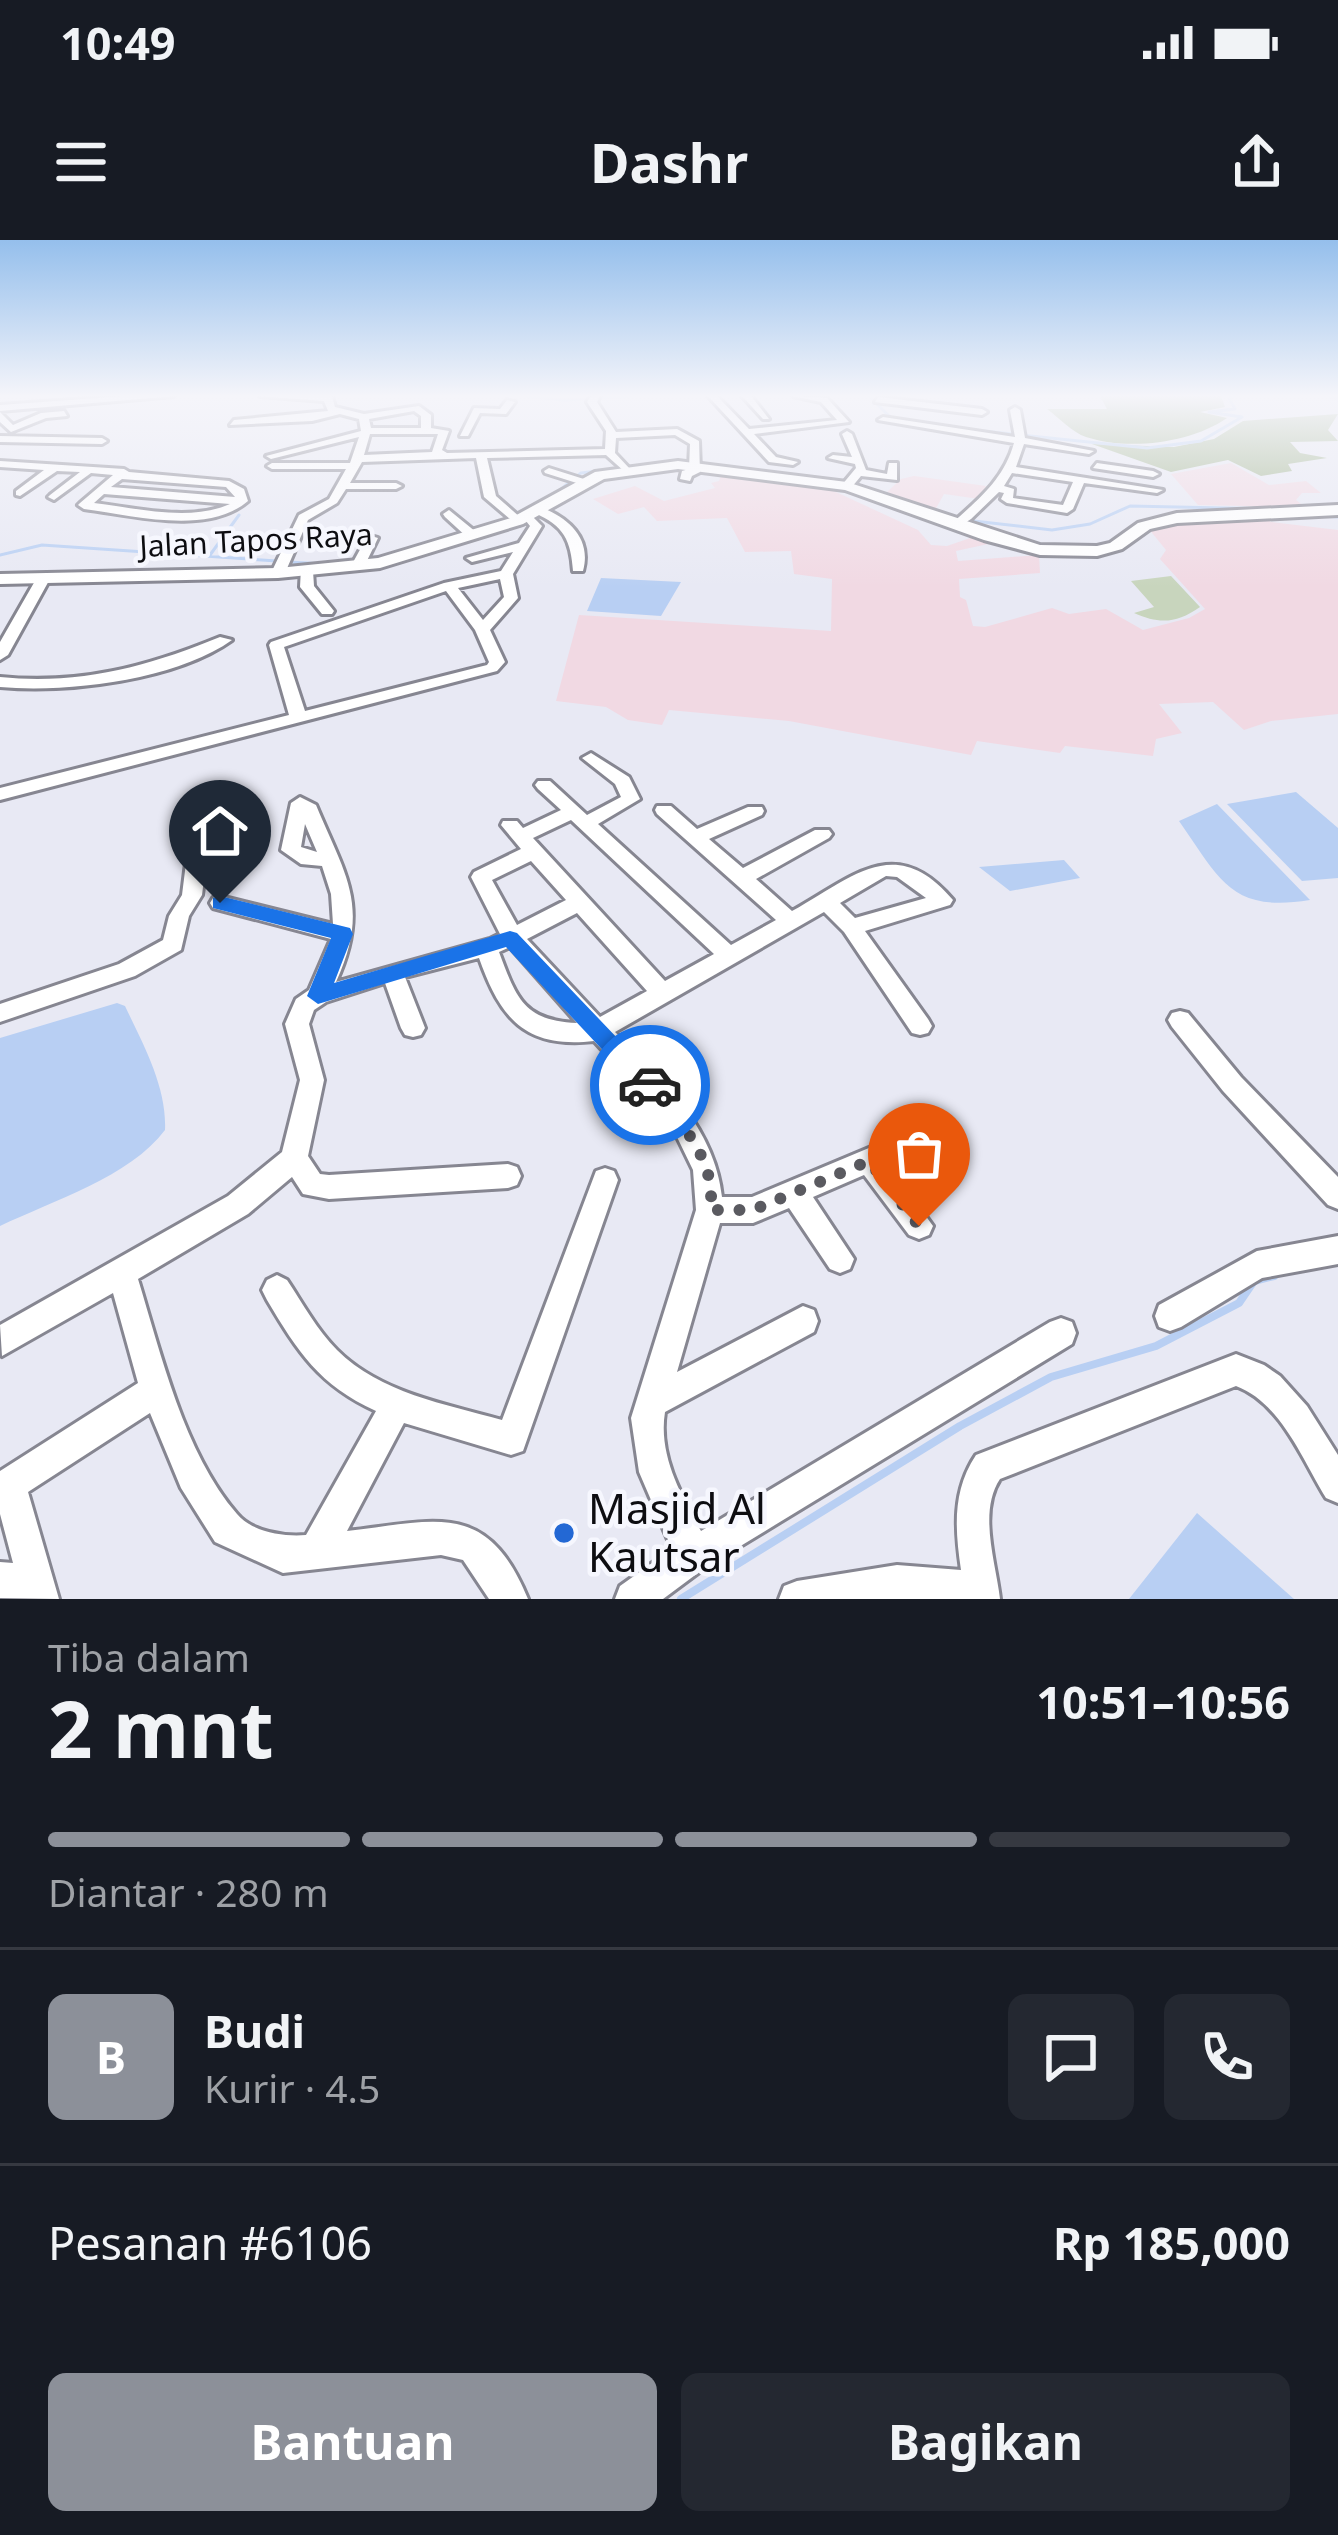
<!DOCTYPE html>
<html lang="id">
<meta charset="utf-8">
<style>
:root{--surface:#171b24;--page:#242831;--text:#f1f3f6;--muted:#9ea1a6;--line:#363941;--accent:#8c9099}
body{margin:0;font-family:"Noto Sans",sans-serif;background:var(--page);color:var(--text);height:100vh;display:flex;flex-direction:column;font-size:45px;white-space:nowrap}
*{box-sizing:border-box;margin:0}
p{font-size:39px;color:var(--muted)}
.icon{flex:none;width:66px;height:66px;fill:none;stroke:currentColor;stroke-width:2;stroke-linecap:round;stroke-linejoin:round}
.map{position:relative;height:1359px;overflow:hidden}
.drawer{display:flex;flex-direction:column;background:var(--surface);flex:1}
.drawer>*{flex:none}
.pin{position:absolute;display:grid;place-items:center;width:102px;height:102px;color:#fff;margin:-123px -51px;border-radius:50% 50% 50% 0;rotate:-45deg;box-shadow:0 0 12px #0007}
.pin .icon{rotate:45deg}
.courier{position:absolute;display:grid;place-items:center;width:120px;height:120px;margin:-60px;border:9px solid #1a73e8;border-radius:50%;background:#fff;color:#222;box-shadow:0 3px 15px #0007}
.overview em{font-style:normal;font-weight:700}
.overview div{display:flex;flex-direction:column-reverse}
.overview{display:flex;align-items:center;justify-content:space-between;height:204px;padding:0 48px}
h1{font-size:78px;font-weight:700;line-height:90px}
.bar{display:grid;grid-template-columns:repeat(4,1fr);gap:18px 12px;align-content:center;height:144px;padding:0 48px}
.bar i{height:15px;border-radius:9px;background:var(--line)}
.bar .current{background:var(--accent)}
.bar p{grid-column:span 4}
.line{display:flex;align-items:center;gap:30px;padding:0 48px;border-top:3px solid var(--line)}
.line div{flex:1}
.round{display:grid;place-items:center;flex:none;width:126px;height:126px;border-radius:18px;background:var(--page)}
.button{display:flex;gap:24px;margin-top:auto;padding:24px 48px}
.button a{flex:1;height:138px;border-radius:18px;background:var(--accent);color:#fff;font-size:48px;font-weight:700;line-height:138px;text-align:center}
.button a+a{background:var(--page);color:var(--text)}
.status{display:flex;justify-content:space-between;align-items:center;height:84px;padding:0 60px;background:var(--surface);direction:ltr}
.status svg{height:33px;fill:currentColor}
header{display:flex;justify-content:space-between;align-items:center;height:156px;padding:0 48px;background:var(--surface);font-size:54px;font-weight:700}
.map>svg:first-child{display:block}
.industrial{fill:#f1d9e3}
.green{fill:#c8d5bd}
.forest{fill:#a2b590}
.water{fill:#b8cff3}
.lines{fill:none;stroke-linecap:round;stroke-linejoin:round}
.stream-far1{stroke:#b8cff3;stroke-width:3}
.stream{stroke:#b8cff3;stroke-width:8}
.minor-casing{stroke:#868691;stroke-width:6}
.major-casing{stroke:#868691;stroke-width:6}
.minor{fill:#fff;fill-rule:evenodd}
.major{fill:#fff;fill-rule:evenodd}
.route{fill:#1a73e8}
.done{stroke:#5a5a60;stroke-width:12;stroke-dasharray:0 21.6}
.poi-dot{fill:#2368d4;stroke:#f6f7fe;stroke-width:4.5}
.labels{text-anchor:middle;stroke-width:9;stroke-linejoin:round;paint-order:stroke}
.far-street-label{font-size:30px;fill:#0d0d11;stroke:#f6f7fe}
.near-poi-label{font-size:42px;fill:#0d0d11;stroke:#f6f7fe;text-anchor:start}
</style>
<div class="status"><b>10:49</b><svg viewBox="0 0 49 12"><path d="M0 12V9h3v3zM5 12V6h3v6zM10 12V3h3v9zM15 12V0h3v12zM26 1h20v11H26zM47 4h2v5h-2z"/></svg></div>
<header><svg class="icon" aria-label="menu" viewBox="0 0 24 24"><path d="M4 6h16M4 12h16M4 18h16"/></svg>Dashr<svg class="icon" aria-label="share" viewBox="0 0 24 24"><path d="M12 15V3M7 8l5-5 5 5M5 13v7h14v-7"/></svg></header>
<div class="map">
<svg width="1338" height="1359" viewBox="0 0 1338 1359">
<rect width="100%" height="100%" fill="#e8e9f4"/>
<path class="industrial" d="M1231 223 1269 245 1306 241 1321 253H1302L1296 260 1305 267 1198 265 1171 234Z
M723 230 768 242 823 246 918 290 931 305 947 306 973 297 988 304 956 311 958 321 1039 315 1040 333 959 339 960 357 966 360 973 386 985 387 1052 368 1069 374 1106 369 1143 390 1189 378 1205 369 1160 319 1166 310 1148 288 1261 275 1271 282 1338 290V474L1271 481 1244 490 1213 462 1159 464 1182 493 1156 499 1153 516 1065 506 1060 513 977 501 971 515 789 481 669 470 662 485 628 480 606 467 556 461 579 375 831 391 832 339 794 334 791 311 745 312 727 278 657 281 644 267 618 274 593 259 635 246 664 261 715 248 711 243 719 241Z
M914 236 943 240 986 246 979 259 944 254 935 270 887 252 901 239Z"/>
<path class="green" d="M1171 336 1200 367C1176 384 1159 384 1134 373L1154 367 1131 341Z"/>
<path class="forest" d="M1100 156H1221L1225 167 1200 172 1227 178C1191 203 1129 211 1086 197 1073 193 1058 177 1047 169H1107Z
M1338 174 1328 190 1338 201 1290 202 1300 213 1327 218 1288 224 1292 231 1261 236 1228 220 1171 232 1092 204 1174 207 1214 199 1243 181Z"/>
<path class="water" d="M601 338 681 342 661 376 587 371Z
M1296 552 1338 588V638L1302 641 1227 564Z
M1217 564 1310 660C1230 673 1220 639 1179 581Z
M1064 620 1080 638 1010 651 979 627Z
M117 763 125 766C143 804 167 847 165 890 130 937 52 961 0 986V798Z
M1197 1273 1294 1359H1129Z"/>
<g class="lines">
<path class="stream-far1" d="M524 156 564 160 633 156
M869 156 893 180
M1277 156H1284
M1325 156 1338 158
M964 189 1147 208 1201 201 1242 177 1209 172 1235 169 1229 158 1235 156
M696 223 744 229
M868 249 915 264
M550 258 581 233 655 224
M1320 276 1338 277
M965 280 1052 290 1090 284 1130 266 1273 269
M0 315 42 305 277 321
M210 315 239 275
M288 322 325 324"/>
<path class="stream" d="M681 1359 960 1186 1051 1137 1156 1106 1239 1063 1254 1041 1274 1036"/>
<g class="minor-casing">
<path id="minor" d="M126 156H174L0 171V165Z
M260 156H332L335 167 364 174 419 166 431 175V188L449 191 442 210 447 213 605 209 606 191 587 162 591 156H600L597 162 616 192 677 189 699 201 700 232 692 236 690 241 680 239 682 231 689 229 690 204 675 195 616 198 615 213 630 229 625 232 606 215 487 218 496 256 521 278V284L517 285 484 257 476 218 362 222 350 243H396L402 246 396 249H346L337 263 308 280 285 333 278 337 271 333 299 275 329 259 346 229H272L267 226 272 223H350L359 197 271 219 266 216 361 191 359 179 340 174 312 181 230 185 234 180 328 171 324 161ZM414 171 421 176V188H371L369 179ZM370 194H438L432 212 364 215Z
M708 156H717L749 189 837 180 821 162 793 156 827 158 849 182 754 194 776 217 798 222 793 225 769 222Z
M742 156H751L769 179H763Z
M878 157 982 169 987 172 982 175 875 162Z
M507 160 515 162 506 174 480 173 468 196H460L474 168 500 169Z
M1015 167 1020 170 1025 198 1094 211 1089 214 1024 204 1016 227 1163 250 1157 253 1084 243 1073 269 1067 273 1007 263 1001 259 1004 253 999 252 971 279 957 288 951 284C979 259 1004 239 1014 203L878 180 883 177 1015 197 1010 170ZM1012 233 1073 242 1063 265 1013 258 1014 249 1004 246Z
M64 171 67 176 46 178 11 192 0 182V172L13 185 41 173Z
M847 191 852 194 866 230 887 234 889 223H897V240L861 236 851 248H843L841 246 856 228 855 224 828 218 833 215 852 217 842 194Z
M0 196 102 198 107 201 102 204 0 202Z
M0 221 124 229 129 232 229 241 244 249 248 261C207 296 132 275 84 269L78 265 80 263 113 235 91 233 54 260 48 257 50 255 80 232 57 231 20 256 16 255V251L44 230 0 227ZM122 239 226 247 235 257 111 247ZM104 254 230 264C190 282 136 268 94 263Z
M1097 223 1153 231 1159 234 1153 237 1093 228Z
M549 228 587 240 589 242 583 245 545 233 544 231Z
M538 266C568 277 592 298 583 331H573C571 301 564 285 534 273V267Z
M449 270 476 292V298H468L445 277 443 274Z
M528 272 542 286 513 334 518 358 490 390 505 422 497 431 0 560V548L289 475 269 405 271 402 444 343 501 331 513 312 472 322 466 318 519 303 530 286 522 276ZM500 339 504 357 483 380 458 348ZM446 351 475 390 489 422 487 425 305 471 284 407Z
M368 295 378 298 363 329H353L351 326Z
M301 328 313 331 314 346 334 371 332 374H322L300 347Z
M39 334 51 337 8 415 0 420V402Z
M220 397 232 400C176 440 68 453 0 447V437C79 445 147 427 220 397Z
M591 513 629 537 640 559 598 584 731 705 776 680 657 574 655 570 657 566H671L697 589 748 567H762L764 571 762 575 709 599 743 628 815 590H829L832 594 829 598 756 639 792 671C853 637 896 592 953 660L950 665 865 691 928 779 932 786 928 793 920 795 912 793 844 692 824 672 615 792C662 838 715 889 722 957H752L888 900 897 904 901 912 897 920 888 924 933 986 929 995 919 999 909 995 864 935 813 957 854 1019 850 1029 840 1033 830 1029 789 968 753 983H720L677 1132 803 1066 814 1070 818 1081 814 1092 665 1172C658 1215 681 1255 701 1291L1050 1082 1061 1078 1072 1082 1076 1093 1072 1104 706 1327 663 1359H615L620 1346 672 1309 639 1232 631 1178 696 970 693 930 677 897 644 855 594 801C524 809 500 777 479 718L405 737 425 788 421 795 413 797 405 795 401 788 385 743 326 762 314 770 309 784 324 840 308 916 320 934 329 935 508 924 517 927 521 936 517 945 508 948 329 959 303 954 292 937 248 974 138 1039C161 1114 184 1213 237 1274 252 1292 284 1297 306 1295L376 1171C319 1145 298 1112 267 1060L262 1050 267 1040 277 1035 287 1040C303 1064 317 1090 337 1110 380 1153 445 1164 502 1180L596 931 605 928 614 931 618 940 523 1211 511 1215 404 1183 347 1291C436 1281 487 1259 528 1359H489L463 1320 441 1315 283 1333 215 1302 181 1248 150 1173 28 1252 59 1359 0 1358V1322L13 1323 0 1274V1231L138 1143 113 1053 2 1116 0 1085 228 956 282 912 300 840 285 784 296 759 309 750 331 699 213 668 210 663 213 658 220 656 333 684 331 654 322 626 301 624 281 610 291 563 300 557 316 565C345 635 371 666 336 742L490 699 500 694 471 637 474 632 521 609 501 585 503 581H517L523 588 561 570 538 549 535 545 538 541H550L587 575 621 557 615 544 582 518ZM571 580 714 714 665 741 533 598ZM305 584 317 612 301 607ZM531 621 566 660 517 685 492 640ZM886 636 897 637 926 658 855 678 840 663ZM577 673 647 751 600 777 527 699ZM510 707 577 783C523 781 516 757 499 712Z
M196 616 206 623 202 655 189 676 181 710 135 736 0 782V764L119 724 163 700 169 676 182 655 186 623Z
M1180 771 1188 773 1241 837 1338 937V969L1328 965 1223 851 1172 787 1168 780 1172 773Z
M1338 996V1024L1262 1038 1181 1087 1170 1091 1159 1087 1155 1076 1159 1065 1257 1011Z
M1236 1114 1264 1125 1280 1136 1307 1166 1338 1215V1263L1326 1258C1302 1219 1281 1163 1236 1146L1000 1239C978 1272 996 1323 1000 1359H779L784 1346 797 1341 897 1325 961 1330C955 1289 952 1251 976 1215Z"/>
</g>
<g class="major-casing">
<path id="major" d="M678 221 847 242 1040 305 1097 306 1110 303 1138 283 1177 273 1338 265V275L1177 283 1150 289 1122 309 1097 316 1040 315 984 300 845 250 678 229 604 239 523 284 380 328 278 338 0 344V334L278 328 378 318 511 278 595 232Z"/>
</g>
<use href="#minor" class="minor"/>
<use href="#major" class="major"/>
</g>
<linearGradient id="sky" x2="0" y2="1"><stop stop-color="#95bfec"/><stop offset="0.45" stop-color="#f5f5fa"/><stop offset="1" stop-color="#f5f5fa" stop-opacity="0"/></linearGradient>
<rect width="1338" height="347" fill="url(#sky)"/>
<path class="route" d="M220 656 350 688 353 694 334 743 510 691 517 693 662 845 658 852H642L506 707 318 764 307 756 331 698 213 668V658Z"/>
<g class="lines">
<path class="done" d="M650 845C680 882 718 921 710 970H753L869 921 919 986"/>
</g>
<circle class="poi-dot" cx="564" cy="1293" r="12"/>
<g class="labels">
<g class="far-street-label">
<text transform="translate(256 301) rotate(-3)" y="10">Jalan Tapos Raya</text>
</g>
<g class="near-poi-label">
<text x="588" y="1284">Masjid Al<tspan x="588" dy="48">Kautsar</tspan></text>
</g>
</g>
</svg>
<div class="pin" style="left:919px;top:986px;background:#ea580c"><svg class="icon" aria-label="bag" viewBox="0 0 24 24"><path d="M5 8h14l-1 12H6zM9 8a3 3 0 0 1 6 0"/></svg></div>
<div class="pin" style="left:220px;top:663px;background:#1f2937"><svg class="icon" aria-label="home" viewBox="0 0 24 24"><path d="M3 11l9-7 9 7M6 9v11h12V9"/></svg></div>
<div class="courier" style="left:650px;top:845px"><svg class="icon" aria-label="car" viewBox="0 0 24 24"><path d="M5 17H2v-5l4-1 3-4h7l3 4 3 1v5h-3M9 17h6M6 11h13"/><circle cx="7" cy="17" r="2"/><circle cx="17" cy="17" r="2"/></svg></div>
</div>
<section class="drawer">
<div class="overview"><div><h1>2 mnt</h1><p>Tiba dalam</p></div><em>10:51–10:56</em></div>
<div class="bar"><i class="current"></i><i class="current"></i><i class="current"></i><i></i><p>Diantar · 280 m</p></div>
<div class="line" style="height:216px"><b class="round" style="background:var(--accent);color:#fff">B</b><div><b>Budi</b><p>Kurir · 4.5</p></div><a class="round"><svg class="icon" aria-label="chat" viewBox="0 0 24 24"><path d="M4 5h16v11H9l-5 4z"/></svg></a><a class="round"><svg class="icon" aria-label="phone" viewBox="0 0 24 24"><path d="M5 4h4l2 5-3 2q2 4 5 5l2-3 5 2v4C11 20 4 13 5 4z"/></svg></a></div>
<div class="line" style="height:156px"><div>Pesanan #6106</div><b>Rp 185,000</b></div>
<div class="button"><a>Bantuan</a><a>Bagikan</a></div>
</section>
